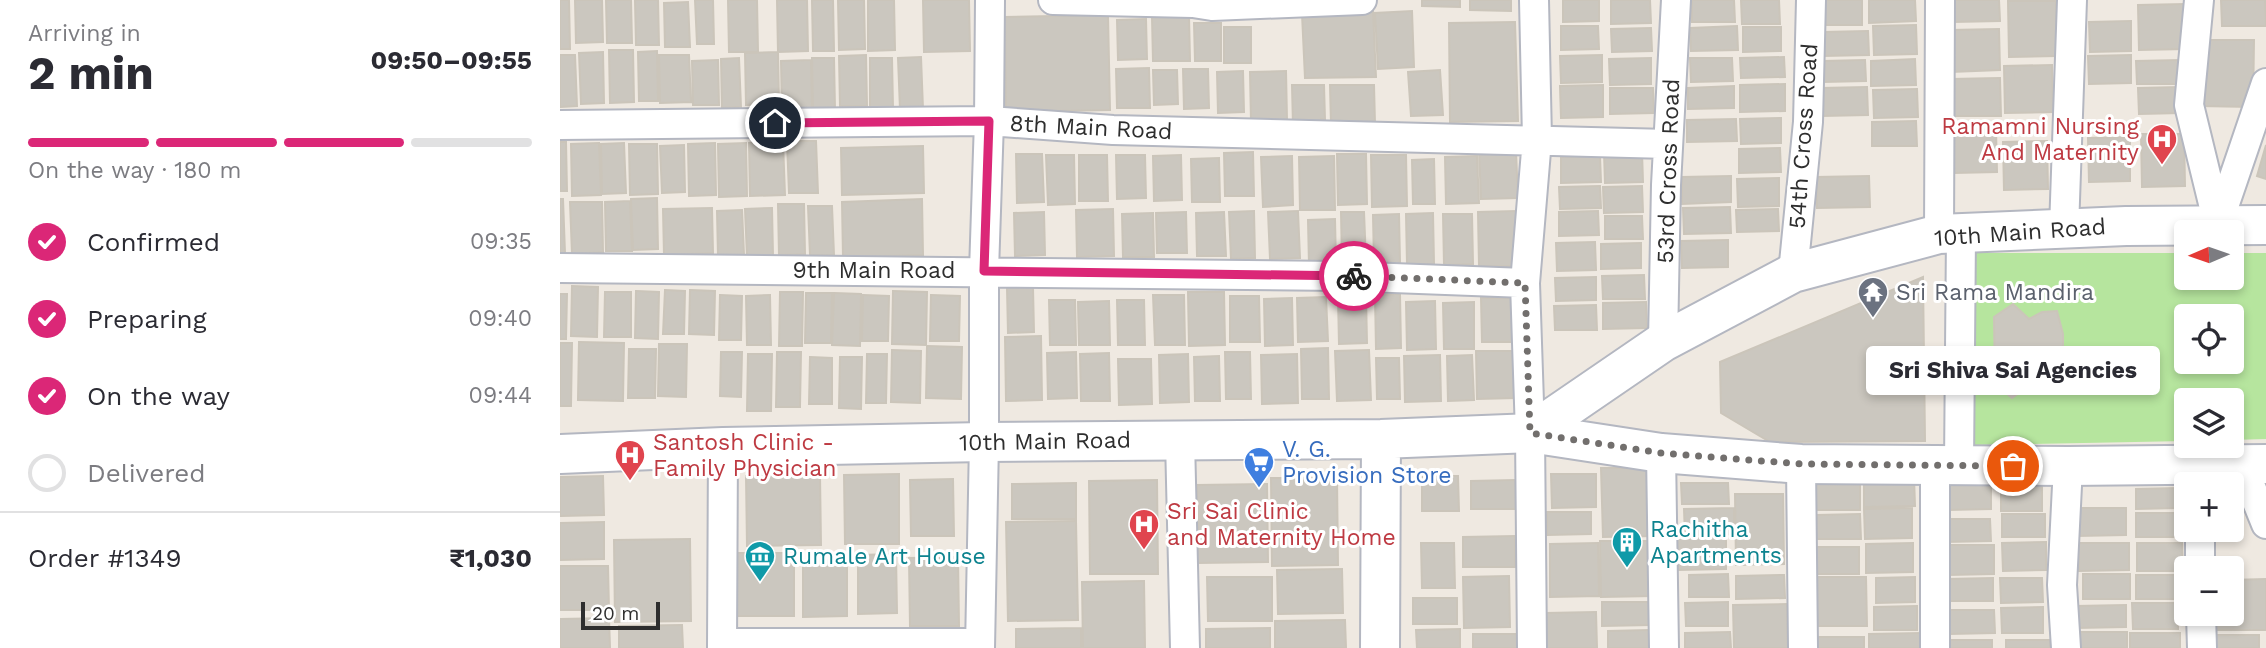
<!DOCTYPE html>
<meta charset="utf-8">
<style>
:root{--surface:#fff;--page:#f2f2f3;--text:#2b2b33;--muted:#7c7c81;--line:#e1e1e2;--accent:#db2777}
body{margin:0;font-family:"Work Sans",sans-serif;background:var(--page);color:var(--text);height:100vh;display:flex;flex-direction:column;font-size:26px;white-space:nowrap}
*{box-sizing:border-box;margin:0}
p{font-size:23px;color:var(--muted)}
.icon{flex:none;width:38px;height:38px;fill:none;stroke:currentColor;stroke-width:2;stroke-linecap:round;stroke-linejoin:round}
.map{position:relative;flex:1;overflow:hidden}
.drawer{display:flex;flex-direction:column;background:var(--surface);width:560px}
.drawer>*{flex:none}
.needle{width:46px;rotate:268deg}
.controls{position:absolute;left:1614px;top:220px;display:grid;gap:14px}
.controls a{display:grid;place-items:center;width:70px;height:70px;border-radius:7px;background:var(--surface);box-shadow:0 4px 10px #0003;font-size:35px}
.scale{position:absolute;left:21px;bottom:18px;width:79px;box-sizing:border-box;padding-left:7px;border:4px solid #2e2e2e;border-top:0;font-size:19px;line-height:24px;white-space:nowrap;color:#2e2e2e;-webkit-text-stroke:5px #fff;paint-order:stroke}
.pin{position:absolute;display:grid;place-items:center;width:60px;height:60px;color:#fff;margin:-30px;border:4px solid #fff;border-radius:50%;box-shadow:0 2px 7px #0007}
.courier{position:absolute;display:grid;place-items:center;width:70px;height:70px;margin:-35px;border:5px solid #db2777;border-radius:50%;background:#fff;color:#222;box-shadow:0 2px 9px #0007}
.bubble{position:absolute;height:49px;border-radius:7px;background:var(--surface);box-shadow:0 4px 10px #0003;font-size:23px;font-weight:700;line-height:49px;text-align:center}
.headline em{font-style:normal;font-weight:700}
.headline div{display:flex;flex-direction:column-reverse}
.headline{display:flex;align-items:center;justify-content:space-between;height:119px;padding:0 28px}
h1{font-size:46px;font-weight:700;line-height:52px}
.bar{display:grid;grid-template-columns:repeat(4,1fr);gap:10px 7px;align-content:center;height:84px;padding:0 28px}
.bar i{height:9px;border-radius:5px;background:var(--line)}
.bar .active{background:var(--accent)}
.bar p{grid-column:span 4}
.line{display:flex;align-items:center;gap:18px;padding:0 28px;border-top:2px solid var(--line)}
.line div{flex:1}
ol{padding:0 28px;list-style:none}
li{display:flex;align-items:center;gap:21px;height:77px}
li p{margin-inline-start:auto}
li .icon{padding:7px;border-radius:50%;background:var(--accent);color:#fff;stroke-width:4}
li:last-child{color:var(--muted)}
li i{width:38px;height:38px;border:4px solid var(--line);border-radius:50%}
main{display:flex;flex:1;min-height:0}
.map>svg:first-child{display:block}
.green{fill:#b6e59e;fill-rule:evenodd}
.building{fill:#cbc7bf;stroke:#cbc5ba;stroke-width:2}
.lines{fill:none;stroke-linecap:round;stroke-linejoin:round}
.street-casing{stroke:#b4b7c1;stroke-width:32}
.secondary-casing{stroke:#b4b7c1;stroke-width:42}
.street{stroke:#fff;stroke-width:28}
.secondary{stroke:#fff;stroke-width:38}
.done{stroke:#726f6d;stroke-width:7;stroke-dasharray:0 12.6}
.route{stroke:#db2777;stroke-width:9}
.labels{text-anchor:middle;stroke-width:6;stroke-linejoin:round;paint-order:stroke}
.health-label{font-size:23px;fill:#be3a42;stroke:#fff;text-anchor:start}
.street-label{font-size:23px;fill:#2e2e2e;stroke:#fff}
.worship-label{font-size:23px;fill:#5b616d;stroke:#fff;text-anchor:start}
.shop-label{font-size:23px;fill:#366cbe;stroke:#fff;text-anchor:start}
.culture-label{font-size:23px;fill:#0d838f;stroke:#fff;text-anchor:start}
</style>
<main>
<section class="drawer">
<div class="headline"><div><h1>2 min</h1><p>Arriving in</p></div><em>09:50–09:55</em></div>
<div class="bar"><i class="active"></i><i class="active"></i><i class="active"></i><i></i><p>On the way · 180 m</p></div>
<ol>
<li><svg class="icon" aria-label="check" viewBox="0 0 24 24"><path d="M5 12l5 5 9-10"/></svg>Confirmed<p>09:35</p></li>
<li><svg class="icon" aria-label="check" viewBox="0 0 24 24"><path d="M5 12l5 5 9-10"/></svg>Preparing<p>09:40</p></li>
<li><svg class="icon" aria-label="check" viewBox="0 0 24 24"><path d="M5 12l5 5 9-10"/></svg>On the way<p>09:44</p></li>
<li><i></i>Delivered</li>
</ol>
<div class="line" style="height:91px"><div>Order #1349</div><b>₹1,030</b></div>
</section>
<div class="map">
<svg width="1706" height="648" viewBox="0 0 1706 648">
<rect width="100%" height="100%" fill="#efe9e1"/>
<path class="green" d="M1409 253H1626V278H1671V253H1706V439L1671 440V401H1626V441L1414 445ZM1626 317H1671V362H1626Z"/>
<path class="building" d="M0 0H9L10 49H0Z
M15 0H42L43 42 16 43Z
M46 0H71L72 43H47Z
M75 0H98L99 45H76Z
M135 0H153L154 44H137Z
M168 0H197L198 52H169Z
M217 0H247L248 51 218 52Z
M252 0H273L274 51H253Z
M278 0H304L305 49 279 50Z
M308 0H334L335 50 308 51Z
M363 0H409L410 51 364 52Z
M862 0H900V7L862 6Z
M910 0H951V11L910 10Z
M1003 0H1039V21L1003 22Z
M1051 0H1090L1091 23 1051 24Z
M1132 0H1174L1175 22H1132Z
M1181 0H1219L1220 24H1182Z
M1264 0H1302V25H1264Z
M1309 0H1355L1356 21 1309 23Z
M1393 0H1439L1440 21 1393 22Z
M1661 0H1705L1706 26H1662Z
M1448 1H1496L1497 56 1449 57Z
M128 2 130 47H105L104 3Z
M1625 4 1626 49 1579 50 1578 5Z
M813 11 816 77 745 78 742 14Z
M852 11 854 67 818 69 815 13Z
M548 15 550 110 446 112 445 17Z
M629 16 630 61H593L592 17Z
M586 19 587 59 558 60 557 20Z
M1571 21V51L1530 52 1529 22Z
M955 22 958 121 890 122 889 23Z
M634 23H661V61H635Z
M1356 25 1357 54 1314 55 1313 26Z
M1001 26H1038L1039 49 1001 50Z
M1177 26 1178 50 1131 51 1130 28Z
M664 27H691V63H664Z
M1183 27H1221V51L1183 52Z
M1091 28 1092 51 1052 52 1051 29Z
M1439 29 1440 70 1391 72 1390 30Z
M1308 31 1309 55 1263 56V32Z
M1640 40H1694L1693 107 1639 106Z
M49 50H73L74 102 50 103Z
M97 51 98 101H79L78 52Z
M43 52 44 103 21 104 19 53Z
M218 52 219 104 186 105 185 53Z
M0 55H15L17 106 0 107Z
M99 55H129L131 102 100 103Z
M306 55 307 106H280L279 56Z
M1042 55V82L1001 83 1000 56Z
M1571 55V83L1529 84 1528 56Z
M361 57 363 109H340L338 58Z
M1224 57 1225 77 1181 78 1180 58Z
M179 58 181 107 162 108 161 59Z
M252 58H274L275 110H253Z
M310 58H332L333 108H310Z
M1091 58V84L1050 85 1049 59Z
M1130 58H1172L1173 81 1131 82Z
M1355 59 1356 85 1311 86V61Z
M158 60 159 105H133L132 61Z
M251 60 252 110 222 111 221 61Z
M1305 60 1306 81 1263 82V61Z
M1621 60 1622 84H1577L1576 61Z
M1492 65 1493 112 1445 113 1444 66Z
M589 68 590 108H557L556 69Z
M623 69H648L649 108 624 109Z
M593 70H617L618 104 594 105Z
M880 70 883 115 851 116 848 72Z
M683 71 684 112 658 113 657 72Z
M726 71 727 120 691 121 690 72Z
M1440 78 1441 116H1392L1391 79Z
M1225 84V111L1180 112V85Z
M732 85H764L765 120 761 119 760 125 733 126Z
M770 85H814L815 124H771Z
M1043 85V117L1001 118 1000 86Z
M1174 86V108L1128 109V88Z
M1307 87 1308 115 1262 116 1261 88Z
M1620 87 1621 113 1579 114 1578 88Z
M1050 88H1093L1094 113 1050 114Z
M1357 89 1358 117 1314 118 1313 90Z
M1221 118V143L1181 144 1180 119Z
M1176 119 1177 141 1127 142V120Z
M1356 121 1357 146H1312V122Z
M1436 129 1437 172 1394 173 1393 130Z
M1581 134H1624L1625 186 1582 187Z
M1570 137V181L1529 182 1528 138Z
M227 141H256L258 193H229Z
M1487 141 1488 189 1444 190 1443 142Z
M0 142H6L7 191H0Z
M223 142 225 195 190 196 189 143Z
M39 143 41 195 12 196 11 144Z
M64 143 66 193 42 194 41 144Z
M155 143 156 195 129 196 128 144Z
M186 143 187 196 159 197 158 144Z
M69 144H97L98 194 70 195Z
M124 145 125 192 102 193 100 146Z
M1706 145V179L1697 176Z
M363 146 364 193 282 195 281 148Z
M1220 148 1221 172 1179 173V149Z
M956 151 958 198 921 199 919 152Z
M693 152 694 196H665L664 153Z
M1082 152 1083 182 1045 183 1044 153Z
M456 154H482L484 202 457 203Z
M777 154H806L807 204 778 205Z
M486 155H514L515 204 488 205Z
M519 155H547L548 201H519Z
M556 155H585L586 198 557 199Z
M621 155 622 200 594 201 593 156Z
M811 155H846L847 206 812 207Z
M732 156 733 205 703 207 701 157Z
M774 156 775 210H740L739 157Z
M917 156 919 203 886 204 885 157Z
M1040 156 1041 182 1001 183V157Z
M659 158 660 202H632L631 159Z
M874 159 875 204H853L852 160Z
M1171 176V202L1122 204V177Z
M1309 176 1310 207 1257 208 1256 177Z
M1219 178V206L1178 207 1177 179Z
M1040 186 1041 208 1000 209 999 187Z
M1082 186 1083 212 1044 213 1043 187Z
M97 198 98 249 73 250 71 199Z
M0 199H3L5 253H0Z
M362 199 363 255 283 257 282 202Z
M70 201 72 251H46L45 202Z
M10 202H42L43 252 12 254Z
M218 204H244L245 254 219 255Z
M248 206H272L274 255H250Z
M1170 207 1171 233 1124 234 1123 208Z
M152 208 153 253 104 255 103 209Z
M212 208 213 256H187L185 209Z
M553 209 554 256 517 257 516 210Z
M1218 209 1219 231 1177 232 1176 210Z
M182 210 184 255 158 256 157 211Z
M694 211 695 258 671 259 669 212Z
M738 211 740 258 710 259 708 212Z
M957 211 958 266H919L918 212Z
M1038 211 1039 235 999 236V212Z
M484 212 485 255 455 256 454 213Z
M626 212 627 253H597L596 213Z
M664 212 666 256H637L636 213Z
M781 212H804L806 261 782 262Z
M593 213 594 257H563L562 214Z
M873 213 874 264H847L846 214Z
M839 214 840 263H814L813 215Z
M883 214H912L913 264 884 265Z
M1045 216H1082L1083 239H1045Z
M775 219 776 264 749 265 748 220Z
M1168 240V267L1122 268 1121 241Z
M1035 242 1036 270 997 271 996 243Z
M1081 243V268L1041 269V244Z
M1084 275 1085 299H1043L1042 276Z
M1036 277V300L996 301 995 278Z
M1363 277 1365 441 1210 442 1161 413 1160 362Z
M12 286 38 287 37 337 11 336Z
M447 288H473L474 332 448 333Z
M105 290 125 291 124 334H103Z
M130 290 155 291 154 335 129 334Z
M76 291 99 292 98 339 75 338Z
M333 291 367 292 366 345 332 344Z
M45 292H71V337H44Z
M220 292H243L242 346H219Z
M628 292H664L665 345 629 346Z
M246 293H272L271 343H245Z
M274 293 301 294 300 346 272 345Z
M0 294H7L6 339H0Z
M840 294 841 348 816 349 815 295Z
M160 295 182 296 181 340H159Z
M210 295 211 345H187L186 296Z
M303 295 329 296 328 341H302Z
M371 295 400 296 399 341H370Z
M593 295H624L625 345H595Z
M670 296H699L700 342H670Z
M806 296 807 343 779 344 778 297Z
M766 297 768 341 738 342 737 298Z
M732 298 733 345 705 346 704 299Z
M921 298H952L953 342H922Z
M489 300H515L516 345H490Z
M557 300H584L585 345H558Z
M549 301 550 345H519L518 302Z
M875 301 876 349 847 350 846 302Z
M914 302V349H884L883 303Z
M1086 302 1087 328 1043 329V303Z
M1453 304 1469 319 1482 312 1497 311 1503 334V359L1494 387 1471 384 1452 398 1435 384 1434 317Z
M1036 305 1037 330H995L994 306Z
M481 336 482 400 446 401 445 337Z
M19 342 64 343 63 401 18 400Z
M0 343H12L11 406H0Z
M99 344H127L126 397 98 396Z
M367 346 402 347 401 399 366 398Z
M768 348 769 399H742L741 349Z
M69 349H96L95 398H68Z
M332 350 361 351 360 403 331 402Z
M809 350 811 400 777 401 775 351Z
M916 351H955L956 398 917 399Z
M161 352H182L181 397 160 396Z
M217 352H241L240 407H216Z
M516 352 517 398 488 399 487 353Z
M665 352H690L691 399H666Z
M549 353 550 401H521L520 354Z
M188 354H212L211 411H187Z
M307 354H327L326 403H306Z
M628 354 629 402 600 403 599 355Z
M737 354 738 403 702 404 701 355Z
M880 355 881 401 845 402 844 356Z
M912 355 914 400 888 401 887 356Z
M659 356 660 401H635L634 357Z
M250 357 272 358V404H249Z
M280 357H302L301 409 279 408Z
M816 358H839L840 399H817Z
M558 359H591L592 404 559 405Z
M1041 468H1094L1095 536 1043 537Z
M339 474V544H285L284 475Z
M991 474H1036V507L992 508Z
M260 475 261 545 187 546 186 476Z
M43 476 44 515 0 516V477Z
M862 476H898L899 511H862Z
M1300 477V510H1255L1254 478Z
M1354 477 1355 506 1304 507V478Z
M711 478H777L778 565 712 566Z
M393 479 394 536H351L350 480Z
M597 480 598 574H530L529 481Z
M955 480 956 509H911V481Z
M1482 481V511H1441V482Z
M1431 482V509L1388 510V483Z
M516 483V519H452V484Z
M1121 483H1168L1169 504H1122Z
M707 484 708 562 638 563 637 485Z
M1618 488V508L1576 509V489Z
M1175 494H1223L1224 564 1176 565Z
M1174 508V534L1125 535 1124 509Z
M1352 508V538L1305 539 1304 509Z
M1517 508H1566V535L1517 536Z
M987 512H1031V534L987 535Z
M1576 513H1619V537H1576Z
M1300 514 1301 539H1257V515Z
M1442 514H1485V537H1442Z
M1385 519H1430L1431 541 1385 542Z
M516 521 518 620 448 621 446 522Z
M44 522V559L0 560V523Z
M955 536V567H903V537Z
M1166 537V569L1118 570 1117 538Z
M130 539 131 621 55 622 54 540Z
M1040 541H1092L1093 596 1041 597Z
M1486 542V570L1443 571 1442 543Z
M861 543H894L895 588H862Z
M1038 543 1039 596 990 597V544Z
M1353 543V572L1306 573V544Z
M1518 543H1569V570L1519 571Z
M1577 543H1622L1623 571H1577Z
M1388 545H1434V574L1388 575Z
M1255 547H1299V574H1255Z
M176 553H234V616H177Z
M336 554 337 613 298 614V555Z
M398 557 399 626H350L349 558Z
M287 560V616L243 617V561Z
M0 566H48L49 610H0Z
M782 569 783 613 718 614 717 570Z
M1168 574 1169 597H1129V575Z
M1523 574H1570V599H1523Z
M1224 575 1225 598 1176 599V576Z
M1576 575H1619L1620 599H1576Z
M949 576 950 627 904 628 903 577Z
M647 577H712V621H648Z
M1256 577H1306L1307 626H1256Z
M1355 577V602L1316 603V578Z
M1433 578V601H1388L1387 579Z
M1440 578H1482L1483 602 1441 603Z
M1706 579V630H1653V614H1671V580Z
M584 581 585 648H523L522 582Z
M853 598H897V624H853Z
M1042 602H1091V625L1042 626Z
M1168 602V626H1126L1125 603Z
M1572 603H1618V629H1573Z
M1227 604 1228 648H1174L1173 605Z
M1566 605V627L1516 628V606Z
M1357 606V630H1314V607Z
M1483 607V633H1442L1441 608Z
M1389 610H1434L1435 633 1389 634Z
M1036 612 1037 648H987L986 613Z
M49 618 50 648H0V619Z
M785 620 786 648H715V621Z
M122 625 123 648H59V626Z
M521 628V648H456V629Z
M710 628V648H646V629Z
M900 629V648H857L856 630Z
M1090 630V648H1048V631Z
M1170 632 1171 648H1125V633Z
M1515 632H1567V648H1515Z
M1362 633V648H1309V634Z
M1570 633H1620V648H1570Z
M913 634H957V648H913Z
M1651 635H1699V648H1651Z
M1256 637H1304V648H1256Z
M1389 640H1432V648H1390Z
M1446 640H1490V648H1446Z"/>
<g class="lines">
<g class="street-casing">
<path id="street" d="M493 0 633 3 652 6 802 0
M1639 0 1629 105 1658 224
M0 125 429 121 553 130 1108 144
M1658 224 1706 83
M1504 229 1512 0
M1379 234 1380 0
M0 268 780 276 965 283
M1233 273 1248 122 1251 0
M1103 342 1106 185 1116 0
M620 440 625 648
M1101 453 1104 648
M1241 464 1243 648
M1375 465V648
M1399 465 1401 234
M1682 465 1706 524
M1640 530V569
M1641 614 1642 648
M162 643H420
M162 648 163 447
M420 648 424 442V271L429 121 430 0
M972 648 970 433 965 283 977 139 974 0
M1506 648 1502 585 1508 466"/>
</g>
<g class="secondary-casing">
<path id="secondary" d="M970 433 1103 342 1233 273 1379 234 1566 226 1706 225
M0 454 163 447 424 442 821 439 970 433 1101 453 1241 464 1508 466 1706 464
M820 648 821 439"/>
</g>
<use href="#street" class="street"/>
<use href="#secondary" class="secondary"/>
</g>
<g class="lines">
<path class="done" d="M794 276 965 283 970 433 1101 453 1241 464 1453 466"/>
<path class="route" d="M215 123 429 121 424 271 794 276"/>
</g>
<defs>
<g id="hospital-pin" transform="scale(1.575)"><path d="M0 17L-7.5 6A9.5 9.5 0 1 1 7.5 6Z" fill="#e0444e" stroke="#fff"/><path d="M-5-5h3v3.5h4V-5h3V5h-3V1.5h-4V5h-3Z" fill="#fff"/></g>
<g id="temple-pin" transform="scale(1.575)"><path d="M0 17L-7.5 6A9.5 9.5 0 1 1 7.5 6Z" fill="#6b7280" stroke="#fff"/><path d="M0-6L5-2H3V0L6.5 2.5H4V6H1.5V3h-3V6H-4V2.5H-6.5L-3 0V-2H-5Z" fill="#fff"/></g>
<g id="supermarket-pin" transform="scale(1.575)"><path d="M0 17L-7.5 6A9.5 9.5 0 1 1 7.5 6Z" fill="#3f7fe0" stroke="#fff"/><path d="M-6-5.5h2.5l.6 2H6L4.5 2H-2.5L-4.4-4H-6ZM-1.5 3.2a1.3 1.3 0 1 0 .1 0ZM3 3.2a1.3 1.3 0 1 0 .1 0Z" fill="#fff"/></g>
<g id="building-pin" transform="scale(1.575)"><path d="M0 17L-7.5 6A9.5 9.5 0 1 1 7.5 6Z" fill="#0f9aa8" stroke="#fff"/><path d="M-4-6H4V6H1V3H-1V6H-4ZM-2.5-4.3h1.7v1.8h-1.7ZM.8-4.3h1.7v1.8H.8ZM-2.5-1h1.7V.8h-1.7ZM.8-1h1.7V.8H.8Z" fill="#fff"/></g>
<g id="museum-pin" transform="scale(1.575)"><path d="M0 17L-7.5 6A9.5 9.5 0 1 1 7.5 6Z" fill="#0f9aa8" stroke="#fff"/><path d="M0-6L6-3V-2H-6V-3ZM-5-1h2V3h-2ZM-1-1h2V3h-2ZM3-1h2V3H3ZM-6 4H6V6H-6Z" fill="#fff"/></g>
</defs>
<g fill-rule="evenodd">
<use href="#hospital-pin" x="1602" y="139"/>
<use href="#temple-pin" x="1313" y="292"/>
<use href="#hospital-pin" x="70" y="455"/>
<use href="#supermarket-pin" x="699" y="462"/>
<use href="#hospital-pin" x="584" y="524"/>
<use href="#building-pin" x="1067" y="542"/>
<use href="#museum-pin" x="200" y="556"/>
</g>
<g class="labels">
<g class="health-label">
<text x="1579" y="134" text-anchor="end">Ramamni Nursing<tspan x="1579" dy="26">And Maternity</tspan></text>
<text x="93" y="450">Santosh Clinic -<tspan x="93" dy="26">Family Physician</tspan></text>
<text x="607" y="519">Sri Sai Clinic<tspan x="607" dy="26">and Maternity Home</tspan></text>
</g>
<g class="street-label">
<text transform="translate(531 127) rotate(3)" y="8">8th Main Road</text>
<text transform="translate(1243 136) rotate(-86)" y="8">54th Cross Road</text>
<text transform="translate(1108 171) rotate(-88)" y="8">53rd Cross Road</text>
<text transform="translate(1460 232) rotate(-4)" y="8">10th Main Road</text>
<text x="314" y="278">9th Main Road</text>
<text transform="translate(485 441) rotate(-1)" y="8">10th Main Road</text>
</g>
<g class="worship-label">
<text x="1336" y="300">Sri Rama Mandira</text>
</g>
<g class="shop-label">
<text x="722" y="457">V. G.<tspan x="722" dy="26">Provision Store</tspan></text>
</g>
<g class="culture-label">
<text x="1090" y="537">Rachitha<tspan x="1090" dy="26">Apartments</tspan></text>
<text x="223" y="564">Rumale Art House</text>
</g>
</g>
</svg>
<div class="controls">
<a><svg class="needle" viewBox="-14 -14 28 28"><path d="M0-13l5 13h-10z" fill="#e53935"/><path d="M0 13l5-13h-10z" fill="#7c7c81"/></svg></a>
<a><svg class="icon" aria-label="locate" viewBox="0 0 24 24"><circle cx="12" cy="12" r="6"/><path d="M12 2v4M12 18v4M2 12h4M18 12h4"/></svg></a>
<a><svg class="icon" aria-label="layers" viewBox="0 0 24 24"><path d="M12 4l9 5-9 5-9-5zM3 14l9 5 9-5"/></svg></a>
<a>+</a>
<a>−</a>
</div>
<div class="scale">20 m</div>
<div class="pin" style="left:1453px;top:466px;background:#ea580c"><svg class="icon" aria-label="bag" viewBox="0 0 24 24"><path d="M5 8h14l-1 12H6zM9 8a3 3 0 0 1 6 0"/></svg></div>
<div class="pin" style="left:215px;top:123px;background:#1f2937"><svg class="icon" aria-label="home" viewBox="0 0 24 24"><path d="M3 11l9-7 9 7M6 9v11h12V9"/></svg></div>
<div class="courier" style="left:794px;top:276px"><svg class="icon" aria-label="bike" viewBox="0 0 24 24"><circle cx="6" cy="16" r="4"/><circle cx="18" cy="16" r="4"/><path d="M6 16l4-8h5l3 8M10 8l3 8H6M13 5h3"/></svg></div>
<div class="bubble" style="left:1306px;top:346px;width:294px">Sri Shiva Sai Agencies</div>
</div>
</main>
